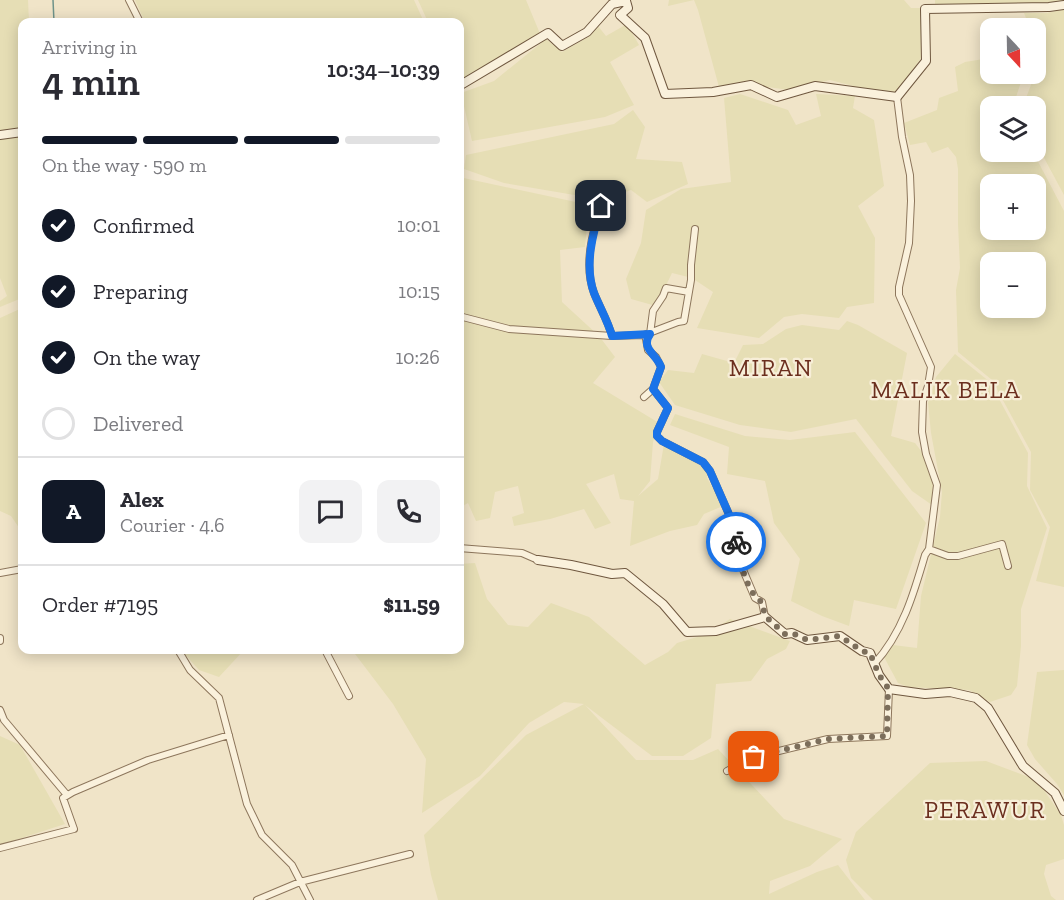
<!DOCTYPE html>
<meta charset="utf-8">
<style>
:root{--surface:#fff;--page:#f2f2f3;--text:#2b2b33;--muted:#7c7c81;--line:#e1e1e2;--accent:#111827}
body{margin:0;font-family:"Zilla Slab",serif;background:var(--page);color:var(--text);height:100vh;display:flex;flex-direction:column;font-size:22px;white-space:nowrap}
*{box-sizing:border-box;margin:0}
p{font-size:20px;color:var(--muted)}
.icon{flex:none;width:33px;height:33px;fill:none;stroke:currentColor;stroke-width:2;stroke-linecap:round;stroke-linejoin:round}
.map{position:relative;flex:1;overflow:hidden}
.details{position:absolute;left:18px;top:18px;width:446px;height:636px;display:flex;flex-direction:column;background:var(--surface);border-radius:12px;box-shadow:0 3px 15px #0003}
.details>*{flex:none}
.needle{width:39px;rotate:158deg}
.fabs{position:absolute;left:980px;top:18px;display:grid;gap:12px}
.fabs a{display:grid;place-items:center;width:66px;height:66px;border-radius:12px;background:var(--surface);box-shadow:0 3px 15px #0003;font-size:30px}
.pin{position:absolute;display:grid;place-items:center;width:51px;height:51px;color:#fff;margin:-26px;border-radius:12px;box-shadow:0 3px 9px #0006}
.courier{position:absolute;display:grid;place-items:center;width:60px;height:60px;margin:-30px;border:4px solid #1a73e8;border-radius:50%;background:#fff;color:#222;box-shadow:0 2px 8px #0007}
.headline em{font-style:normal;font-weight:600}
.headline div{display:flex;flex-direction:column-reverse}
.headline{display:flex;align-items:center;justify-content:space-between;height:102px;padding:0 24px}
h1{font-size:39px;font-weight:600;line-height:45px}
.bar{display:grid;grid-template-columns:repeat(4,1fr);gap:9px 6px;align-content:center;height:72px;padding:0 24px}
.bar i{height:8px;border-radius:4px;background:var(--line)}
.bar .active{background:var(--accent)}
.bar p{grid-column:span 4}
.line{display:flex;align-items:center;gap:15px;padding:0 24px;border-top:2px solid var(--line)}
.line div{flex:1}
.round{display:grid;place-items:center;flex:none;width:63px;height:63px;border-radius:12px;background:var(--page)}
ol{padding:0 24px;list-style:none}
li{display:flex;align-items:center;gap:18px;height:66px}
li p{margin-inline-start:auto}
li .icon{padding:6px;border-radius:50%;background:var(--accent);color:#fff;stroke-width:4}
li:last-child{color:var(--muted)}
li i{width:33px;height:33px;border:3px solid var(--line);border-radius:50%}
.map>svg:first-child{display:block}
.farmland{fill:#e6deb5;fill-rule:evenodd}
.lines{fill:none;stroke-linecap:round;stroke-linejoin:round}
.stream{stroke:#6f938a;stroke-width:1.5}
.street-casing{stroke:#8d765c;stroke-width:8}
.secondary-casing{stroke:#6f573f;stroke-width:10}
.street{stroke:#faf1dc;stroke-width:6}
.secondary{stroke:#faf1dc;stroke-width:8}
.done{stroke:#7c6e5b;stroke-width:6;stroke-dasharray:0 10.8}
.route{stroke:#1a73e8;stroke-width:8}
.labels{text-anchor:middle;stroke-width:4.5;stroke-linejoin:round;paint-order:stroke}
.quarter-label{font-size:24px;letter-spacing:1.5px;fill:#6b2e1e;stroke:#f7eed8}
</style>
<div class="map">
<svg width="1064" height="900" viewBox="0 0 1064 900">
<rect width="100%" height="100%" fill="#f0e4c8"/>
<path class="farmland" d="M0 0H28L29 22H22V298L0 307V301L7 296 0 278Z
M135 0H414L424 22H145Z
M418 0H526L541 36 459 87V22H428Z
M669 0H904L911 8H922L921 58 896 97 830 80 789 90 753 85 719 87 698 10 694 0 668 6Z
M935 0H1064V4L935 6Z
M1064 9V195L1035 141V106H1023L1035 74V28H1030L1024 13H1047Z
M627 24 639 45 610 62 634 105 605 117 472 141 461 93 494 81 546 39 562 52 590 36 598 26 606 36Z
M990 58V74H1019L1023 76 1013 106H990V152H1033L1064 211V587L1036 581 1050 527 1030 490 1031 452 992 380 958 352 956 290 960 268 958 224V169L956 157 948 147 932 153 926 142 910 145 904 123 937 110 939 98 958 91 955 67 965 62ZM990 184H1035V230H990ZM990 262H1035V308H990Z
M740 94 788 110 796 125 821 116 816 94 855 96 853 108 874 120 884 186 858 206 875 238 874 303 847 307 839 318 802 314 784 317 759 338 697 328 713 292 692 278 672 273 656 306 631 299 626 279 641 243 646 210 681 189 731 182 724 98Z
M633 110 645 127 636 159 682 162 688 184 647 202 631 190 604 200 504 183 464 169 466 155 614 124Z
M459 177 604 208 598 217 587 225 585 247 560 250 562 302 599 336 615 357 593 383 659 423 653 442 650 481 638 496 658 479 664 444 693 461 708 465 707 478 723 506 704 514 697 525 670 531 630 546 634 501 620 499 614 474 586 484 611 523 595 529 584 509 550 519 514 526 512 517 524 513 518 486 495 492 490 518 476 521 468 503 459 508Z
M22 308V532L11 516 0 511V318Z
M847 321 858 325 907 353 891 436 915 443 925 456 933 479 932 505 912 491 856 419 791 432 740 425 675 405 659 382 668 370 694 373 702 354 734 363 743 345 763 344 786 329 802 325 839 330Z
M955 354 990 382 1028 453 1027 486 1047 528 1021 609V646L1017 686 1011 695 990 702 969 690 908 687 898 683 884 657 893 645 917 648 921 596 940 517 942 492 931 433 928 403 936 377Z
M675 414 745 436 790 440 855 432 926 523 896 609 854 600 849 626 822 616 791 601 800 559 774 523 765 481 727 474 729 447 670 425Z
M475 563 487 599 508 625 528 627 551 603 589 617 645 665 668 652 677 643 707 634 730 619 790 641 786 649 767 659 751 681 716 684 711 738 683 756H652L585 705 636 760H693L718 749 784 819 842 839 810 866 770 881 769 894 817 872 838 865 865 900H438L431 875 424 835 526 735 584 704 564 702 529 723 480 776 422 813 426 759 393 704 352 650H459V564Z
M181 650H244L219 677 199 670Z
M1064 670V795L1057 784 1035 759 1027 745 1037 672Z
M0 736 20 745 65 824 0 845Z
M986 761 1037 780 1061 815 1064 825V859L1046 865 1044 874 1051 896 1056 900H873L851 878 846 860 856 832 930 763Z"/>
<g class="lines">
<path class="stream" d="M53 0 54 22"/>
<g class="street-casing">
<path id="street" d="M129 0 140 22
M609 189C595 218 582 261 594 293 600 308 608 321 612 336
M459 316 509 329 612 336 644 335 678 322 684 321 691 280V265L695 229
M653 389 668 408 657 432V436L662 441 703 462 710 471 731 519 741 565 755 598 762 602 765 617
M644 397 653 389 661 367 656 357 648 350 646 339 650 334 653 311 663 296 666 288 689 292
M459 548 522 553 538 560
M929 549 948 556H958L1002 544 1008 566
M0 573 22 569
M0 638V641
M178 650 190 670 219 698 247 804 262 835 292 865 310 900
M325 650 349 696
M874 664C902 634 914 593 925 555L929 549 937 485 926 454 922 432 923 401 928 386 931 367 899 295V287L909 243 911 201 910 175 902 137 897 97
M0 710 4 720 67 795
M727 771 754 757 828 739 887 736 889 689
M0 848 74 829 63 798 73 792 148 760 229 735
M257 900 300 882 410 854"/>
</g>
<g class="secondary-casing">
<path id="secondary" d="M459 86 548 33 562 46 587 32 612 4 626 1 628 8 620 15 645 38 665 94 713 92 751 85 777 97 815 86 897 97 926 61 925 9 1049 7 1064 5
M0 135 22 132
M538 560 571 565 612 574 625 573 663 604 687 632 716 631 765 617 785 634 792 633 807 640 840 636 862 651 870 653 879 675 889 689 925 694 950 692 976 698 988 708 1023 766 1055 793 1064 811"/>
</g>
<use href="#street" class="street"/>
<use href="#secondary" class="secondary"/>
</g>
<g class="lines">
<path class="done" d="M736 542C740 559 746 593 762 602L765 616 785 634 792 633 807 640 840 636 862 651 870 653 879 675 888 688 887 736 828 739 754 757"/>
<path class="route" d="M601 206C593 233 584 265 594 293 600 308 608 321 612 336L650 334C640 349 657 354 661 367L653 389 668 408 657 432V436L662 441 703 462 710 471 731 519 736 542"/>
</g>
<g class="labels">
<g class="quarter-label">
<text x="771" y="376">MIRAN</text>
<text x="946" y="398">MALIK BELA</text>
<text x="985" y="818">PERAWUR</text>
</g>
</g>
</svg>
<div class="fabs">
<a><svg class="needle" viewBox="-14 -14 28 28"><path d="M0-13l5 13h-10z" fill="#e53935"/><path d="M0 13l5-13h-10z" fill="#7c7c81"/></svg></a>
<a><svg class="icon" aria-label="layers" viewBox="0 0 24 24"><path d="M12 4l9 5-9 5-9-5zM3 14l9 5 9-5"/></svg></a>
<a>+</a>
<a>−</a>
</div>
<div class="pin" style="left:754px;top:757px;background:#ea580c"><svg class="icon" aria-label="bag" viewBox="0 0 24 24"><path d="M5 8h14l-1 12H6zM9 8a3 3 0 0 1 6 0"/></svg></div>
<div class="pin" style="left:601px;top:206px;background:#1f2937"><svg class="icon" aria-label="home" viewBox="0 0 24 24"><path d="M3 11l9-7 9 7M6 9v11h12V9"/></svg></div>
<div class="courier" style="left:736px;top:542px"><svg class="icon" aria-label="bike" viewBox="0 0 24 24"><circle cx="6" cy="16" r="4"/><circle cx="18" cy="16" r="4"/><path d="M6 16l4-8h5l3 8M10 8l3 8H6M13 5h3"/></svg></div>
<section class="details">
<div class="headline"><div><h1>4 min</h1><p>Arriving in</p></div><em>10:34–10:39</em></div>
<div class="bar"><i class="active"></i><i class="active"></i><i class="active"></i><i></i><p>On the way · 590 m</p></div>
<ol>
<li><svg class="icon" aria-label="check" viewBox="0 0 24 24"><path d="M5 12l5 5 9-10"/></svg>Confirmed<p>10:01</p></li>
<li><svg class="icon" aria-label="check" viewBox="0 0 24 24"><path d="M5 12l5 5 9-10"/></svg>Preparing<p>10:15</p></li>
<li><svg class="icon" aria-label="check" viewBox="0 0 24 24"><path d="M5 12l5 5 9-10"/></svg>On the way<p>10:26</p></li>
<li><i></i>Delivered</li>
</ol>
<div class="line" style="height:108px"><b class="round" style="background:var(--accent);color:#fff">A</b><div><b>Alex</b><p>Courier · 4.6</p></div><a class="round"><svg class="icon" aria-label="chat" viewBox="0 0 24 24"><path d="M4 5h16v11H9l-5 4z"/></svg></a><a class="round"><svg class="icon" aria-label="phone" viewBox="0 0 24 24"><path d="M5 4h4l2 5-3 2q2 4 5 5l2-3 5 2v4C11 20 4 13 5 4z"/></svg></a></div>
<div class="line" style="height:78px"><div>Order #7195</div><b>$11.59</b></div>
</section>
</div>
